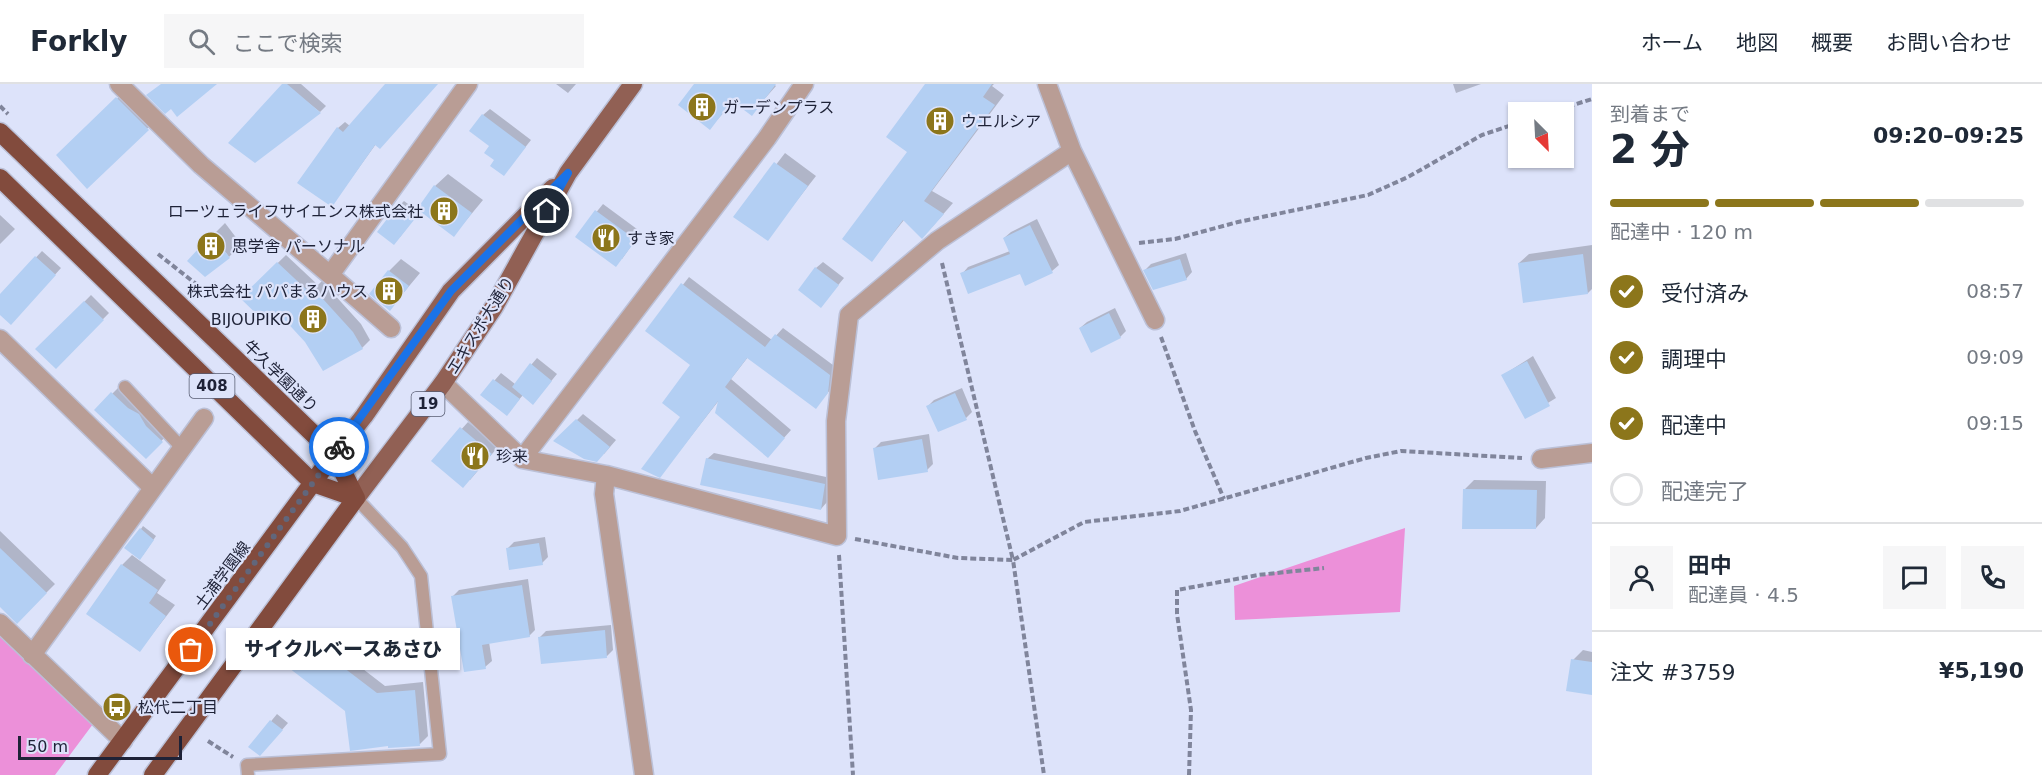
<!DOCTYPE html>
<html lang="ja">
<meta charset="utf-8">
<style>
:root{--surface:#fff;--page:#f6f6f7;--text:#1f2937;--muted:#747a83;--line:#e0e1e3;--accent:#8c761b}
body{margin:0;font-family:"DejaVu Sans","Noto Sans JP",sans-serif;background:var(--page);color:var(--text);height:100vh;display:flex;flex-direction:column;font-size:22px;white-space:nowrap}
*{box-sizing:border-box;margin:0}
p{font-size:20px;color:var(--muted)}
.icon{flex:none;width:33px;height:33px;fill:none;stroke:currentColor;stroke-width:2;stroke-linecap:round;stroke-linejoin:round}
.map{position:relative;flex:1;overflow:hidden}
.drawer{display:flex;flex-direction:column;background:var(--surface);width:450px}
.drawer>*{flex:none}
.needle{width:39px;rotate:156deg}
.controls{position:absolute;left:1508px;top:18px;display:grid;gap:12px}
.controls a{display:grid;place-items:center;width:66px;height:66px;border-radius:0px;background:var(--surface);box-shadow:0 2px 4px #0004;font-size:30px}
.scale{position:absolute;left:18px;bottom:15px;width:164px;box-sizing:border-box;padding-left:6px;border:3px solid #1e2237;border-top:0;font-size:16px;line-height:21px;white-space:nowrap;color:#1e2237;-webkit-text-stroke:4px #dde3fa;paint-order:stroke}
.pin{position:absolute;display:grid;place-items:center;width:51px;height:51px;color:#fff;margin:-26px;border:3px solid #fff;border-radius:50%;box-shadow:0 2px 6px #0007}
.courier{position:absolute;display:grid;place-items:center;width:60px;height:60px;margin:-30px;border:4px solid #1a73e8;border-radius:50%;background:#fff;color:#222;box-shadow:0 2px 8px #0007}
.bubble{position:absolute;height:42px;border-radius:0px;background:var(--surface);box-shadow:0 2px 4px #0004;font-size:20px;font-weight:800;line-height:42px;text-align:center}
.head em{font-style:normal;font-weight:800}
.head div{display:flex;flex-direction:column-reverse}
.head{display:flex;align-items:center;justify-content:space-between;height:102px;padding:0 18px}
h1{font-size:39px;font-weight:800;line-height:45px}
.bar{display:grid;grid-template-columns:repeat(4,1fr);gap:9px 6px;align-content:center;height:72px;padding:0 18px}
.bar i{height:8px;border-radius:4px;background:var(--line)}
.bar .on{background:var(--accent)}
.bar p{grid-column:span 4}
.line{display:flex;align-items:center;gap:15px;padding:0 18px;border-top:2px solid var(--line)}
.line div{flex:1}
.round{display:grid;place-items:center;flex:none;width:63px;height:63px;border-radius:0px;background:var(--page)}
ol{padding:0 18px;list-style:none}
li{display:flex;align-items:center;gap:18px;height:66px}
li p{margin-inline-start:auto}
li .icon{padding:6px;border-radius:50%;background:var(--accent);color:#fff;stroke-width:4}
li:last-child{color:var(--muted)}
li i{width:33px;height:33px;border:3px solid var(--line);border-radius:50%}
header{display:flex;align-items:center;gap:36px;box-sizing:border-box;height:84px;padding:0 30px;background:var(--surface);border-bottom:2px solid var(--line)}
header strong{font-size:28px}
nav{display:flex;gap:33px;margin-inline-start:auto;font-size:21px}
.search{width:420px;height:54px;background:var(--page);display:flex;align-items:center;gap:15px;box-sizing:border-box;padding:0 21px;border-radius:0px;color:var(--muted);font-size:22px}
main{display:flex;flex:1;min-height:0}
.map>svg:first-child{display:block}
.green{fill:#ec90d9}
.shadow{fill:#0003}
.building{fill:#b3cff3}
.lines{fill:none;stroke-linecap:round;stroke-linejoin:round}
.lane-casing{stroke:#bbc0d7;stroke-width:15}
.street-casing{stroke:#bbc0d7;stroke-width:21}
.primary-casing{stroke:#bbc0d7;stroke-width:21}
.highway-casing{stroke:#bbc0d7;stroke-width:21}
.path{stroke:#80859b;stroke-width:4;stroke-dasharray:6 3;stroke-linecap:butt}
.lane{stroke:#b99d95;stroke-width:12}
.street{stroke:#b99d95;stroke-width:18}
.primary{stroke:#916054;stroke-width:18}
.highway{stroke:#824b3d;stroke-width:18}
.done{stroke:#61667b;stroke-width:6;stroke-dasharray:0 10.8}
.route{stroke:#1a73e8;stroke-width:8}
.labels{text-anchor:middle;stroke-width:4.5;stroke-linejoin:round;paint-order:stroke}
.shield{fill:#dde3fa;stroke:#575c72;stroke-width:1.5}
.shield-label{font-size:15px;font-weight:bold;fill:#1e2237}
.poi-label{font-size:16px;fill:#1e2237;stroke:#dde3fa;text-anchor:start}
.street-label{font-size:16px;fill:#1e2237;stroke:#dde3fa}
</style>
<header>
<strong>Forkly</strong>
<div class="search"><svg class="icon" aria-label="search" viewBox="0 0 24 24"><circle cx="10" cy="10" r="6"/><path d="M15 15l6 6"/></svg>ここで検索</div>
<nav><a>ホーム</a><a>地図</a><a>概要</a><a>お問い合わせ</a></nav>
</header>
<main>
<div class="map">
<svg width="1592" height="691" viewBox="0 0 1592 691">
<rect width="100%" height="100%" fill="#dde3fa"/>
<path class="green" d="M1405 444 1400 528 1235 536 1234 502Z
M0 552 93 640 55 691H0Z"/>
<path class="shadow" d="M284 0H301L326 22 320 28Z
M387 0H437L376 60 332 121 338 44 345 38 350 42Z
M556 0H576L568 9Z
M696 0H773L776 2 751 30 734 17 710 44Z
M927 0H994L992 2 1004 11 932 107 953 119 932 143 904 136 872 176 909 67Z
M1453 0H1481L1456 9Z
M124 8 154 38 87 103 58 72Z
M490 25 531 56 504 90 496 76 483 31Z
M785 69 816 92 767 155 736 133Z
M448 90 483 116 454 151 435 102Z
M404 117 419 128 400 153 398 123Z
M603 120 641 148 622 175 577 152Z
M0 131 15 145 0 160Z
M1037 135 1059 181 1052 187 1026 200 1021 188 962 190 968 183 1010 167 1004 154 1011 148Z
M225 139 241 160 229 173 213 151Z
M1592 161V205L1588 209 1519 179 1529 170Z
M42 167 61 184 17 233 0 229V212Z
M1186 169 1192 188 1186 195 1145 186 1151 180Z
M286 171 318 201 322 197 361 240 370 256 362 264 306 257 282 230 242 214Z
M401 175 420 189 390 225 389 187Z
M823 178 844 194 821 222 816 184Z
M689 193 772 256 783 244 837 284 835 300 816 323 748 273 731 295 791 346 774 365 720 315 660 392 683 332 692 281 647 247Z
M91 211 109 229 56 283 38 265Z
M1115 224 1126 247 1120 253 1080 244 1087 238Z
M1533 272 1556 314 1525 333 1503 291Z
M537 274 557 290 539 312 523 311 507 330 482 311 501 289 515 300Z
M119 303 168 350 146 373 96 326Z
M962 304 972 328 966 334 928 322 934 316Z
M583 330 616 356 604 370 556 357Z
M468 338 498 363 470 396 433 377Z
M929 350 933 380 927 386 874 365 881 358Z
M714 369 831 394 827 418 821 425 707 375Z
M1474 396 1546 397 1545 434 1536 444 1464 406Z
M143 442 156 452 143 471 141 445Z
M0 447 55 500 17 538 0 521Z
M545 453 548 473 542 479 508 464 514 458Z
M132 471 166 496 157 509 175 521 140 566 122 481Z
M528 495 535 546 529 552 489 558 492 577 485 583 453 512 459 506Z
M611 541 613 566 607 572 540 553 546 547Z
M319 551 385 602 423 598 428 652 420 660H390L291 584Z
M1583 566 1592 568V610L1573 576Z
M277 630 288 639 266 664 250 663Z"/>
<path class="building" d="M161 0H217L177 33 171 25 165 30 146 11Z
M282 0H287L321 29 255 79 228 59Z
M385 0H438L380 65 375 61 332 123 297 99 337 43 343 48Z
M694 0H776L752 32 732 17 710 46 678 21Z
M925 0H992L983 13 995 21 924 117 944 130 922 155 903 136 872 178 842 155 907 68 886 53Z
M116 13 149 46 87 105 56 71Z
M482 30 526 63 504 92 490 82 494 76 484 69 489 62 469 47Z
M774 78 808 102 768 157 733 133Z
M434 101 472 129 454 153 417 125Z
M397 122 414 136 394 161 377 148Z
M595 126 636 156 616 183 575 153Z
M1030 141 1053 189 1025 202 1020 190 968 210 960 189 1010 170 1003 154Z
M212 150 230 174 205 193 187 177Z
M1583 170 1588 210 1523 219 1518 179Z
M35 172 56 191 11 241 0 231V210Z
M1180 175 1187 196 1153 206 1143 186Z
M277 178 309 208 313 204 353 248 363 265 323 287 305 258 282 233 270 243 240 214Z
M815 183 839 201 821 224 798 206Z
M388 186 409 202 390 227 369 210Z
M681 199 765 263 775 250 830 291 828 309 816 325 747 274 725 303 785 354 768 374 715 329 718 317 660 394 641 385 680 333 662 319 690 281 645 247Z
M84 217 104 236 56 285 35 265Z
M1109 229 1121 254 1091 269 1079 244Z
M1527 277 1550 322 1525 335 1501 291Z
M530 279 552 297 533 321 512 303Z
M493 295 520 315 507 332 480 311Z
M111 308 128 324 139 330 146 342 163 358 146 375 94 326Z
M955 309 967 336 938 348 926 322Z
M576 335 610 363 597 378 584 375 553 357Z
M460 343 492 370 463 404 431 377Z
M922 355 928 388 878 396 873 364Z
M706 374 825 400 821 426 700 401Z
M1463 405 1537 406 1536 445H1462Z
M140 444 154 456 140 476 124 464Z
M539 459 543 481 509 486 506 464Z
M0 464 47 509 17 540 0 523Z
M121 480 158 506 149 519 166 532 140 568 86 530Z
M522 501 530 553 482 561 486 585 464 588 451 512Z
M605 546 607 574 541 580 538 553Z
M310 558 377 609 415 606 420 662 388 664V662L350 667 345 627 289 584Z
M1571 575 1592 578V611L1566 607Z
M270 636 283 646 260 672 248 663Z"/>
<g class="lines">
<g class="lane-casing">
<path id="lane" d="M125 303 182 364
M248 691 247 681 440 670 421 492 402 463 356 414"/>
</g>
<g class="street-casing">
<path id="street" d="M119 0 201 81 330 191 468 0
M1072 67 1155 236
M330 191 391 244
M0 255 153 404
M443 299 522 375 606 391 837 452 836 337 849 231 937 157 1072 67 1047 0
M522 375 767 54 804 0
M1541 375 1592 369
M606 391 604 410 644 691
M0 539 123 657
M32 571 204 334"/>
</g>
<g class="primary-casing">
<path id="primary" d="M334 370 364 332 451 207 553 104
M356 414 443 299 494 223 568 89 633 0"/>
</g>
<g class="highway-casing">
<path id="highway" d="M0 48 334 370 356 414
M0 94 313 399 356 414
M97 691 334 370
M153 691 356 414"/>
</g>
<path class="path" d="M0 22 8 30
M1551 28 1592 15
M1139 159 1175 155 1238 138 1368 111 1408 93 1482 51 1518 39
M158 170 205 207
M942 179 1013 476 1084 438 1180 427 1366 374 1401 367 1522 374
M1161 253 1195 347 1224 415
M855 455 958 474 1013 476 1044 691
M839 471 853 691
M208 657 233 673
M1189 691 1191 626 1177 530V506L1258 491 1324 484"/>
<use href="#lane" class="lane"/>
<use href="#street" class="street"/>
<use href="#primary" class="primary"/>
<use href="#highway" class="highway"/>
</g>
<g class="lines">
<path class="done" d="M191 566 339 363"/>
<path class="route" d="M339 363 451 207 568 89 547 127"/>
</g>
<defs>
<g id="building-disc" transform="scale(1.5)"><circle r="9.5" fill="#8c761b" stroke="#dde3fa"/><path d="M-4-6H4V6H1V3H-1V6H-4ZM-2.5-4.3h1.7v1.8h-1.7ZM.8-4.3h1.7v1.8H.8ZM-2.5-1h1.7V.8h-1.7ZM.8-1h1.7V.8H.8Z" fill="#fff"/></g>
<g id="restaurant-disc" transform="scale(1.5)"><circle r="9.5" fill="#8c761b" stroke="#dde3fa"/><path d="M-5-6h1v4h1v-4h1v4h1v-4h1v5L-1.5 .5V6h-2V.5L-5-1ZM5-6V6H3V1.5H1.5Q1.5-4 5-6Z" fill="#fff"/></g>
<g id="bus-disc" transform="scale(1.5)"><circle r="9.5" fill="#8c761b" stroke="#dde3fa"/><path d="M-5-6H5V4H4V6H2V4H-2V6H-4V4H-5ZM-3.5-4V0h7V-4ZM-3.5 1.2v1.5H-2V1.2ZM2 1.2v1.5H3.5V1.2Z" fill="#fff"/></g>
</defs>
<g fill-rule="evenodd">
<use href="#building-disc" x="702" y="23"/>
<use href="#building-disc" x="940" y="37"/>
<use href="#building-disc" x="444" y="127"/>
<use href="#restaurant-disc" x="606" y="154"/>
<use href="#building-disc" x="211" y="162"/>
<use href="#building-disc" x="389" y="207"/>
<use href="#building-disc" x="313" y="235"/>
<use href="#restaurant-disc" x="475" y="372"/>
<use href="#bus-disc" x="117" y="623"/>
</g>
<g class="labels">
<g class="shield">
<rect x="189.5" y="290" width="45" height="24" rx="4.5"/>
<rect x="411.5" y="308" width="33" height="24" rx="4.5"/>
</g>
<g class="shield-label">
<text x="212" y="307">408</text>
<text x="428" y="325">19</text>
</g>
<g class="poi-label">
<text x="723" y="29">ガーデンプラス</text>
<text x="961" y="43">ウエルシア</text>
<text x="423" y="133" text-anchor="end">ローツェライフサイエンス株式会社</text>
<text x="627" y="160">すき家</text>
<text x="232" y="168">思学舎 パーソナル</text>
<text x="368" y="213" text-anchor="end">株式会社 パパまるハウス</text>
<text x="292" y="241" text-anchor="end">BIJOUPIKO</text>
<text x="496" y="378">珍来</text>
<text x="138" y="629">松代二丁目</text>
</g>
<g class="street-label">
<text transform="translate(480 241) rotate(-58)" y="6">エキスポ大通り</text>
<text transform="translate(281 292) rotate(44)" y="6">牛久学園通り</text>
<text transform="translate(222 491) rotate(-53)" y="6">土浦学園線</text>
</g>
</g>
</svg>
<div class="controls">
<a><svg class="needle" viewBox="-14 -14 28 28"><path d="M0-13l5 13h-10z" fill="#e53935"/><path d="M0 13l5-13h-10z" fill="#747a83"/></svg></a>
</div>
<div class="scale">50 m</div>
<div class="pin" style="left:191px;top:566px;background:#ea580c"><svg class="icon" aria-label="bag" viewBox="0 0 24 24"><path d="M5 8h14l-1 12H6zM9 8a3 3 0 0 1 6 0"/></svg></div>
<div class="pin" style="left:547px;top:127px;background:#1f2937"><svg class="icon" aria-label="home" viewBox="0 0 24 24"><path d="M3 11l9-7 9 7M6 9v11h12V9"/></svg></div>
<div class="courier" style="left:339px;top:363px"><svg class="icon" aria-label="bike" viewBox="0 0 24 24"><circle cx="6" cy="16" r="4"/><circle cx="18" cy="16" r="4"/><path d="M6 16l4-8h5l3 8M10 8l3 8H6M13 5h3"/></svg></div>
<div class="bubble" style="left:226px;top:544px;width:234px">サイクルベースあさひ</div>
</div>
<section class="drawer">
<div class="head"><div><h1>2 分</h1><p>到着まで</p></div><em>09:20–09:25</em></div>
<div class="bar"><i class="on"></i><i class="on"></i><i class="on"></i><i></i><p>配達中 · 120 m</p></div>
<ol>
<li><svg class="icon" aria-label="check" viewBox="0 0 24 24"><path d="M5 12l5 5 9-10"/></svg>受付済み<p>08:57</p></li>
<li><svg class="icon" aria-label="check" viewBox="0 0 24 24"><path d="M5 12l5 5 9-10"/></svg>調理中<p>09:09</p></li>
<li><svg class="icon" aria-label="check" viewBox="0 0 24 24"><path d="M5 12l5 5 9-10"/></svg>配達中<p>09:15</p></li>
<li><i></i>配達完了</li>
</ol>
<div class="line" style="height:108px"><a class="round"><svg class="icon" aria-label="person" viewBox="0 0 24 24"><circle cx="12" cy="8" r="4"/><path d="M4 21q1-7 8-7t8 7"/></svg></a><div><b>田中</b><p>配達員 · 4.5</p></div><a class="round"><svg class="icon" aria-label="chat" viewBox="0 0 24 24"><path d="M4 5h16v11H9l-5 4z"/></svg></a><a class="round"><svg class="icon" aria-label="phone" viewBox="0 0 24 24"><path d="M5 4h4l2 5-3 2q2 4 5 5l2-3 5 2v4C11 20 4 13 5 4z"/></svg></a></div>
<div class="line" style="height:78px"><div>注文 #3759</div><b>¥5,190</b></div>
</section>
</main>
